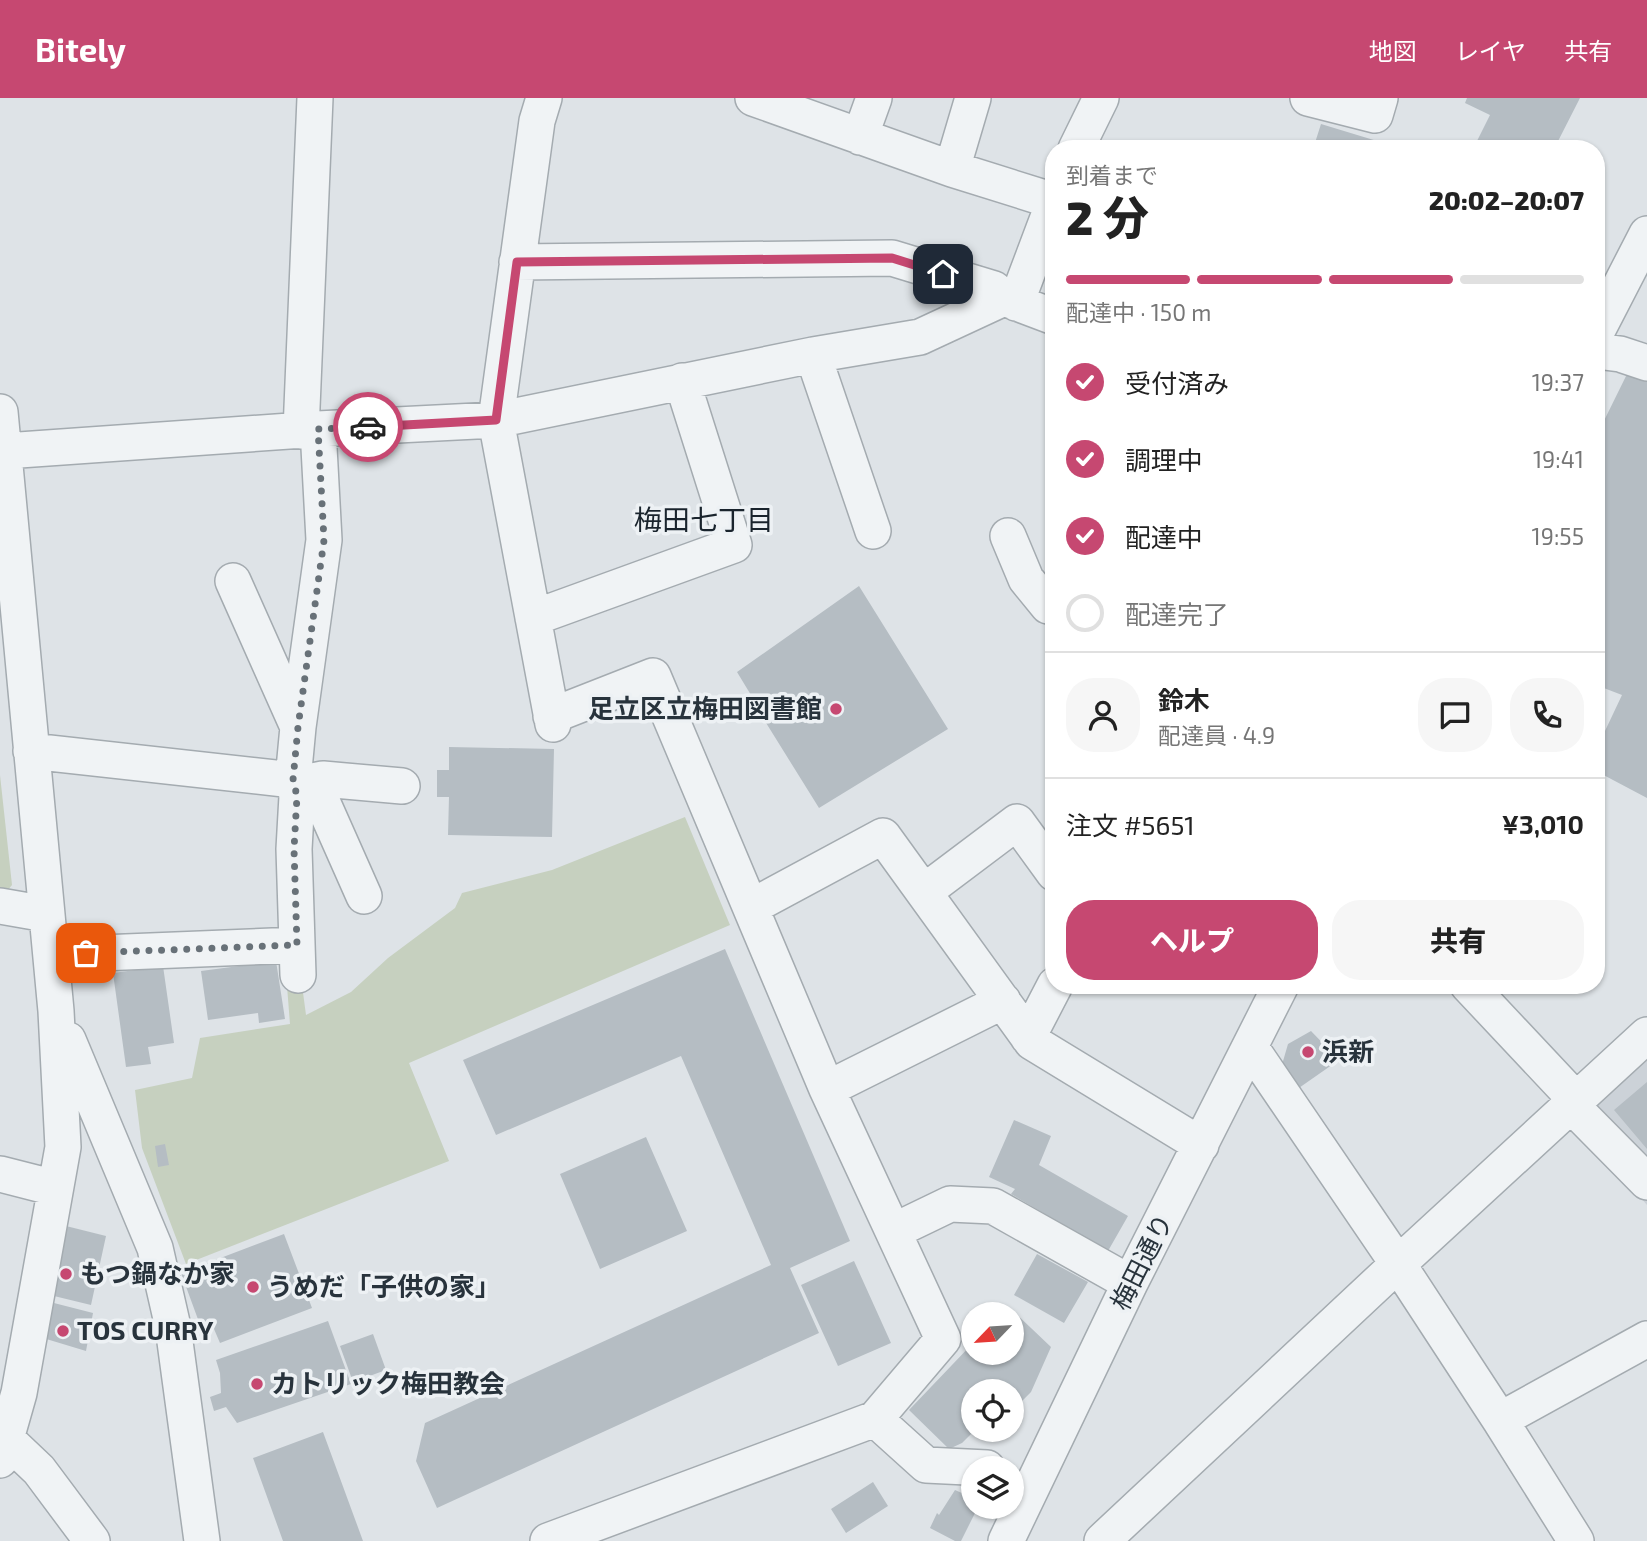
<!DOCTYPE html>
<html lang="ja">
<meta charset="utf-8">
<style>
:root{--surface:#fff;--page:#f6f6f6;--text:#222;--muted:#767676;--line:#e0e0e0;--accent:#c64871}
body{margin:0;font-family:"Exo 2","Noto Sans JP",sans-serif;background:var(--page);color:var(--text);height:100vh;display:flex;flex-direction:column;font-size:26px;white-space:nowrap}
*{box-sizing:border-box;margin:0}
p{font-size:23px;color:var(--muted)}
.icon{flex:none;width:38px;height:38px;fill:none;stroke:currentColor;stroke-width:2;stroke-linecap:round;stroke-linejoin:round}
.map{position:relative;flex:1;overflow:hidden}
.panel{position:absolute;left:1045px;top:42px;width:560px;height:854px;display:flex;flex-direction:column;background:var(--surface);border-radius:28px;box-shadow:0 2px 5px #0004}
.panel>*{flex:none}
.needle{width:46px;rotate:245deg}
.controls{position:absolute;left:961px;top:1204px;display:grid;gap:14px}
.controls a{display:grid;place-items:center;width:63px;height:63px;border-radius:50%;background:var(--surface);box-shadow:0 2px 5px #0004;font-size:35px}
.pin{position:absolute;display:grid;place-items:center;width:60px;height:60px;color:#fff;margin:-30px;border-radius:14px;box-shadow:0 4px 10px #0006}
.courier{position:absolute;display:grid;place-items:center;width:70px;height:70px;margin:-35px;border:5px solid #c64871;border-radius:50%;background:#fff;color:#222;box-shadow:0 2px 9px #0007}
.headline em{font-style:normal;font-weight:800}
.headline div{display:flex;flex-direction:column-reverse}
.headline{display:flex;align-items:center;justify-content:space-between;height:119px;padding:0 21px}
h1{font-size:46px;font-weight:800;line-height:52px}
.bar{display:grid;grid-template-columns:repeat(4,1fr);gap:10px 7px;align-content:center;height:84px;padding:0 21px}
.bar i{height:9px;border-radius:5px;background:var(--line)}
.bar .on{background:var(--accent)}
.bar p{grid-column:span 4}
.line{display:flex;align-items:center;gap:18px;padding:0 21px;border-top:2px solid var(--line)}
.line div{flex:1}
.round{display:grid;place-items:center;flex:none;width:74px;height:74px;border-radius:28px;background:var(--page)}
ol{padding:0 21px;list-style:none}
li{display:flex;align-items:center;gap:21px;height:77px}
li p{margin-inline-start:auto}
li .icon{padding:7px;border-radius:50%;background:var(--accent);color:#fff;stroke-width:4}
li:last-child{color:var(--muted)}
li i{width:38px;height:38px;border:4px solid var(--line);border-radius:50%}
.cta{display:flex;gap:14px;margin-top:auto;padding:14px 21px}
.cta a{flex:1;height:80px;border-radius:28px;background:var(--accent);color:#fff;font-size:28px;font-weight:800;line-height:80px;text-align:center}
.cta a+a{background:var(--page);color:var(--text)}
header{display:flex;align-items:center;gap:42px;box-sizing:border-box;height:98px;padding:0 35px;background:var(--accent);color:#fff}
header strong{font-size:33px}
nav{display:flex;gap:38px;margin-inline-start:auto;font-size:24px}
.map>svg:first-child{display:block}
.built{fill:#ccd2d8}
.green{fill:#c6d0bf}
.building{fill:#b5bdc3}
.lines{fill:none;stroke-linecap:round;stroke-linejoin:round}
.minor-casing{stroke:#a4abb0;stroke-width:38}
.minor{stroke:#f0f3f5;stroke-width:35}
.done{stroke:#687178;stroke-width:7;stroke-dasharray:0 12.6}
.route{stroke:#c64871;stroke-width:9}
.poi-dot{fill:#c64871;stroke:#edf1f4;stroke-width:2.5}
.labels{text-anchor:middle;stroke-width:7;stroke-linejoin:round;paint-order:stroke}
.poi-label{font-size:26px;font-weight:bold;fill:#28333c;stroke:#edf1f4;text-anchor:start}
.street-label{font-size:26px;fill:#28333c;stroke:#edf1f4}
.neighbourhood-label{font-size:28px;fill:#1a242d;stroke:#edf1f4}
</style>
<header>
<strong>Bitely</strong>
<nav><a>地図</a><a>レイヤ</a><a>共有</a></nav>
</header>
<div class="map">
<svg width="1647" height="1443" viewBox="0 0 1647 1443">
<rect width="100%" height="100%" fill="#dee3e7"/>
<path class="built" d="M1647 958V1107L1577 1026Z"/>
<path class="green" d="M0 677 12 787 7 793 0 792Z
M685 719 730 827 409 965 449 1063 186 1166 142 1050 135 992 192 980 200 940 290 926 287 888 302 887 306 917 351 894 388 860 455 810 462 795 552 772Z"/>
<path class="building" d="M1467 0H1580L1554 51H1473L1490 17 1465 5Z
M1321 26 1400 50V51H1313Z
M1629 272 1647 278V700L1596 673V652L1622 597 1596 587V339Z
M859 488 948 631 819 710 763 620 758 623 748 606 754 602 737 574Z
M449 649 554 651 552 739 448 737 449 699H437V672H449Z
M725 851 850 1143 790 1170 819 1235 437 1410 416 1363 425 1325 771 1167 681 958 496 1037 463 962Z
M276 863 285 921 259 925 258 915 208 922 201 873Z
M163 868 174 945 148 949 151 966 126 969 113 875Z
M1311 933 1339 962 1296 992 1279 977 1288 946Z
M1647 984V1051L1614 1012Z
M1014 1022 1051 1038 1039 1067 1128 1118 1108 1153 1011 1096 1015 1091 989 1079Z
M646 1039 687 1133 600 1171 560 1076Z
M165 1046 169 1067 158 1069 155 1048Z
M66 1128 106 1138 91 1207 54 1198Z
M284 1136 312 1210 220 1245 214 1231 203 1235 181 1175Z
M1037 1156 1088 1184 1064 1225 1014 1197Z
M854 1163 891 1245 838 1268 801 1187Z
M50 1204 93 1215 86 1253 43 1240Z
M1009 1209 1051 1249 1031 1294 1019 1306 1012 1298V1293H973V1332H975L962 1345 949 1351 909 1312 973 1245V1255H1012V1216H1001Z
M328 1223 351 1286 237 1325 226 1309 214 1313 210 1299 221 1295 220 1275 216 1262Z
M373 1236 386 1272 353 1284 340 1248Z
M323 1334 363 1443H283L253 1360Z
M873 1384 888 1408 846 1435 831 1411Z
M955 1392 973 1400V1409H978L961 1443H955L930 1430 937 1415 939 1417Z"/>
<g class="lines">
<g class="minor-casing">
<path id="minor" d="M544 0 537 23 496 322 553 626
M753 0 952 71 1054 103
M1308 0 1375 17 1380 0
M860 39 874 0
M1076 51 1101 0
M952 71 973 0
M517 164 892 160 994 191 1004 200 1054 219
M1016 205 1054 104
M1596 235 1647 136
M1596 253 1620 256 1647 265
M813 257 873 433
M0 314 56 913 63 1049 19 1295 0 1362
M301 333 315 0
M5 353 318 331 496 322 813 257 920 239 1004 200
M1008 438 1026 481 1048 508 1054 509
M233 483 298 629
M533 520 734 447 682 283
M551 618 653 578 827 991 943 1241 875 1321
M31 653 293 682 313 683 323 681 402 688
M313 683 364 798
M924 794 1017 724 1054 775
M0 808 46 816
M751 809 883 738 1032 944 1201 1047
M51 857 297 847
M298 877 294 751 297 698 293 682 298 629 324 442 318 331
M1468 887 1577 1003
M1028 939 1055 887
M68 942 155 1150 173 1229 202 1443
M1251 950 1398 1166 1500 1322 1576 1443
M827 991 1003 903
M1572 1008 1647 1084
M0 1076 55 1090
M894 1133 950 1106 993 1108 1130 1185
M1500 1322 1647 1241
M0 1335 39 1372 92 1443
M548 1443 875 1321 926 1367 987 1370
M1006 1443 1130 1185 1281 887
M1102 1443 1398 1166 1647 937"/>
</g>
<use href="#minor" class="minor"/>
</g>
<g class="lines">
<path class="done" d="M86 855 297 847 294 751 297 698 293 682 298 629 324 442 318 331 368 329"/>
<path class="route" d="M368 329 496 322 517 164 892 160 943 176"/>
</g>
<g class="poi-dot">
<circle cx="836" cy="611" r="7"/>
<circle cx="1308" cy="954" r="7"/>
<circle cx="66" cy="1176" r="7"/>
<circle cx="253" cy="1189" r="7"/>
<circle cx="63" cy="1233" r="7"/>
<circle cx="257" cy="1286" r="7"/>
</g>
<g class="labels">
<g class="poi-label">
<text x="822" y="620" text-anchor="end">足立区立梅田図書館</text>
<text x="1322" y="963">浜新</text>
<text x="80" y="1185">もつ鍋なか家</text>
<text x="267" y="1198">うめだ「子供の家」</text>
<text x="77" y="1242">TOS CURRY</text>
<text x="271" y="1295">カトリック梅田教会</text>
</g>
<g class="street-label">
<text transform="translate(1142 1164) rotate(-63)" y="9">梅田通り</text>
</g>
<g class="neighbourhood-label">
<text x="704" y="432">梅田七丁目</text>
</g>
</g>
</svg>
<div class="controls">
<a><svg class="needle" viewBox="-14 -14 28 28"><path d="M0-13l5 13h-10z" fill="#e53935"/><path d="M0 13l5-13h-10z" fill="#767676"/></svg></a>
<a><svg class="icon" aria-label="locate" viewBox="0 0 24 24"><circle cx="12" cy="12" r="6"/><path d="M12 2v4M12 18v4M2 12h4M18 12h4"/></svg></a>
<a><svg class="icon" aria-label="layers" viewBox="0 0 24 24"><path d="M12 4l9 5-9 5-9-5zM3 14l9 5 9-5"/></svg></a>
</div>
<div class="pin" style="left:86px;top:855px;background:#ea580c"><svg class="icon" aria-label="bag" viewBox="0 0 24 24"><path d="M5 8h14l-1 12H6zM9 8a3 3 0 0 1 6 0"/></svg></div>
<div class="pin" style="left:943px;top:176px;background:#1f2937"><svg class="icon" aria-label="home" viewBox="0 0 24 24"><path d="M3 11l9-7 9 7M6 9v11h12V9"/></svg></div>
<div class="courier" style="left:368px;top:329px"><svg class="icon" aria-label="car" viewBox="0 0 24 24"><path d="M5 17H2v-5l4-1 3-4h7l3 4 3 1v5h-3M9 17h6M6 11h13"/><circle cx="7" cy="17" r="2"/><circle cx="17" cy="17" r="2"/></svg></div>
<section class="panel">
<div class="headline"><div><h1>2 分</h1><p>到着まで</p></div><em>20:02–20:07</em></div>
<div class="bar"><i class="on"></i><i class="on"></i><i class="on"></i><i></i><p>配達中 · 150 m</p></div>
<ol>
<li><svg class="icon" aria-label="check" viewBox="0 0 24 24"><path d="M5 12l5 5 9-10"/></svg>受付済み<p>19:37</p></li>
<li><svg class="icon" aria-label="check" viewBox="0 0 24 24"><path d="M5 12l5 5 9-10"/></svg>調理中<p>19:41</p></li>
<li><svg class="icon" aria-label="check" viewBox="0 0 24 24"><path d="M5 12l5 5 9-10"/></svg>配達中<p>19:55</p></li>
<li><i></i>配達完了</li>
</ol>
<div class="line" style="height:126px"><a class="round"><svg class="icon" aria-label="person" viewBox="0 0 24 24"><circle cx="12" cy="8" r="4"/><path d="M4 21q1-7 8-7t8 7"/></svg></a><div><b>鈴木</b><p>配達員 · 4.9</p></div><a class="round"><svg class="icon" aria-label="chat" viewBox="0 0 24 24"><path d="M4 5h16v11H9l-5 4z"/></svg></a><a class="round"><svg class="icon" aria-label="phone" viewBox="0 0 24 24"><path d="M5 4h4l2 5-3 2q2 4 5 5l2-3 5 2v4C11 20 4 13 5 4z"/></svg></a></div>
<div class="line" style="height:91px"><div>注文 #5651</div><b>¥3,010</b></div>
<div class="cta"><a>ヘルプ</a><a>共有</a></div>
</section>
</div>
